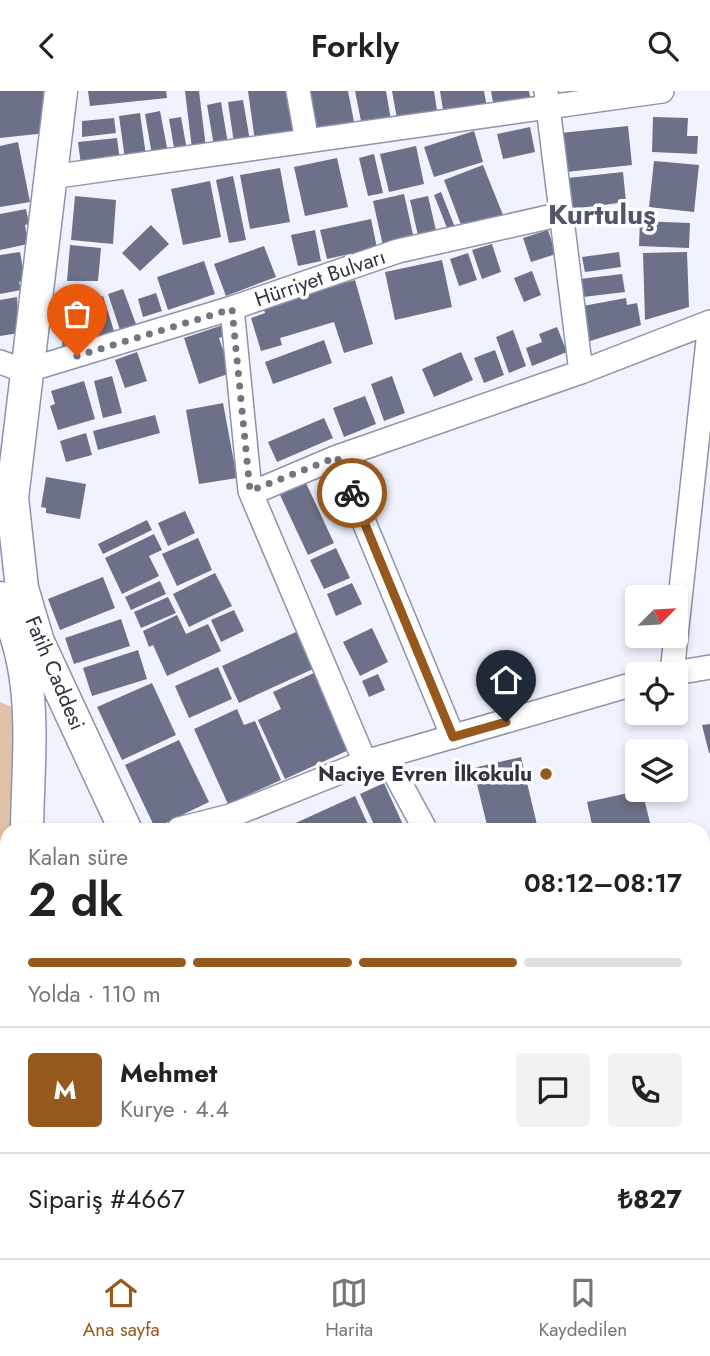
<!DOCTYPE html>
<html lang="tr">
<meta charset="utf-8">
<style>
:root{--surface:#fff;--page:#f2f2f2;--text:#222;--muted:#767676;--line:#e0e0e0;--accent:#96581d}
body{margin:0;font-family:Jost,sans-serif;background:var(--page);color:var(--text);height:100vh;display:flex;flex-direction:column;font-size:26px;white-space:nowrap}
*{box-sizing:border-box;margin:0}
p{font-size:23px;color:var(--muted)}
.icon{flex:none;width:38px;height:38px;fill:none;stroke:currentColor;stroke-width:2;stroke-linecap:round;stroke-linejoin:round}
.map{position:relative;flex:1;overflow:hidden}
.sheet{position:absolute;left:0px;top:732px;width:710px;height:436px;display:flex;flex-direction:column;background:var(--surface);border-radius:21px 21px 0 0;box-shadow:0 4px 10px #0003}
.sheet>*{flex:none}
.needle{width:46px;rotate:66deg}
.tools{position:absolute;left:625px;top:494px;display:grid;gap:14px}
.tools a{display:grid;place-items:center;width:63px;height:63px;border-radius:7px;background:var(--surface);box-shadow:0 4px 10px #0003;font-size:35px}
.pin{position:absolute;display:grid;place-items:center;width:60px;height:60px;color:#fff;margin:-72px -30px;border-radius:50% 50% 50% 0;rotate:-45deg;box-shadow:0 0 7px #0007}
.pin .icon{rotate:45deg}
.courier{position:absolute;display:grid;place-items:center;width:70px;height:70px;margin:-35px;border:5px solid #96581d;border-radius:50%;background:#fff;color:#222;box-shadow:0 2px 9px #0007}
.overview em{font-style:normal;font-weight:600}
.overview div{display:flex;flex-direction:column-reverse}
.overview{display:flex;align-items:center;justify-content:space-between;height:119px;padding:0 28px}
h1{font-size:46px;font-weight:600;line-height:52px}
.bar{display:grid;grid-template-columns:repeat(4,1fr);gap:10px 7px;align-content:center;height:84px;padding:0 28px}
.bar i{height:9px;border-radius:5px;background:var(--line)}
.bar .active{background:var(--accent)}
.bar p{grid-column:span 4}
.line{display:flex;align-items:center;gap:18px;padding:0 28px;border-top:2px solid var(--line)}
.line div{flex:1}
.round{display:grid;place-items:center;flex:none;width:74px;height:74px;border-radius:7px;background:var(--page)}
header{display:flex;justify-content:space-between;align-items:center;height:91px;padding:0 28px;background:var(--surface);font-size:32px;font-weight:600}
.tabs{display:flex;justify-content:space-around;align-items:center;height:98px;border-top:2px solid var(--line);background:var(--surface);font-size:19px;color:var(--muted)}
.tabs a{display:grid;justify-items:center;gap:4px}
.tabs .active{color:var(--accent)}
.map>svg:first-child{display:block}
.green{fill:#e1c1a7}
.building{fill:#6c7088}
.lines{fill:none;stroke-linecap:round;stroke-linejoin:round}
.street-casing{stroke:#8e92ac;stroke-width:26}
.secondary-casing{stroke:#8e92ac;stroke-width:35}
.street{stroke:#fff;stroke-width:23}
.secondary{stroke:#fff;stroke-width:32}
.done{stroke:#737581;stroke-width:7;stroke-dasharray:0 12.6}
.route{stroke:#96581d;stroke-width:9}
.poi-dot{fill:#96581d;stroke:#fff;stroke-width:2.5}
.labels{text-anchor:middle;stroke-width:7;stroke-linejoin:round;paint-order:stroke}
.street-label{font-size:21px;fill:#30323d;stroke:#fff}
.poi-label{font-size:21px;font-weight:bold;fill:#30323d;stroke:#fff;text-anchor:end}
.district-label{font-size:28px;font-weight:bold;fill:#52566d;stroke:#fff}
</style>
<header><svg class="icon" aria-label="back" viewBox="0 0 24 24"><path d="M15 5l-7 7 7 7"/></svg>Forkly<svg class="icon" aria-label="search" viewBox="0 0 24 24"><circle cx="10" cy="10" r="6"/><path d="M15 15l6 6"/></svg></header>
<div class="map">
<svg width="710" height="1167" viewBox="0 0 710 1167">
<rect width="100%" height="100%" fill="#f0f2fe"/>
<path class="green" d="M0 611 14 617 15 738H7V1108H0Z"/>
<path class="building" d="M0 0H47L46 42 0 47Z
M88 0H166L167 7 90 15Z
M185 0H199L206 57 192 58Z
M248 0H286L293 44 255 50Z
M303 0H348L356 41 312 49Z
M355 0H386L392 35 363 40Z
M392 0H434L438 26 398 33Z
M440 0H484L487 17 444 25Z
M491 0H529L531 11 494 17Z
M243 9 250 50 234 52 228 11Z
M221 11 228 53 214 55 207 14Z
M160 20 168 62 152 64 145 23Z
M140 22 146 65 125 68 119 25Z
M181 26 187 59 175 62 169 28Z
M653 26 688 27 687 45H698L697 63 652 61Z
M114 27 116 42 82 46V30Z
M628 35 632 74 566 81 561 42Z
M530 36 535 61 503 68 497 43Z
M474 40 483 71 434 86 424 56Z
M117 47 120 70 81 74 78 51Z
M18 51 30 111 0 116V55Z
M416 55 424 93 389 101 380 63Z
M374 63 383 102 368 105 359 67Z
M337 67 348 116 305 125 294 76Z
M654 70 699 74 694 121 649 116Z
M483 74 503 124 463 139 444 89Z
M280 77 290 131 250 138 240 84Z
M623 81 626 111 572 118 568 87Z
M233 85 246 149 229 152 216 89Z
M210 90 221 146 183 154 171 98Z
M441 101 456 139 449 142 434 104Z
M404 103 414 148 383 155 373 110Z
M75 105 116 109 113 153 71 149Z
M428 105 437 144 419 149 410 109Z
M26 118 29 133 25 134 28 153 0 159V123Z
M371 128 377 157 327 168 320 139Z
M640 130 690 132 689 157 639 155Z
M151 134 169 153 140 180 122 162Z
M315 139 321 170 298 175 291 144Z
M548 139 556 163 531 171 523 147Z
M492 153 501 181 482 188 472 159Z
M70 154 101 157 98 190H67Z
M264 155 276 186 226 205 214 173Z
M20 161 25 190 19 191 21 199 0 203V164Z
M619 161 621 176 585 181 582 166Z
M687 161 689 216 645 229 643 162Z
M468 162 477 189 459 195 450 168Z
M442 169 452 216 395 229 385 181Z
M204 170 215 203 168 219 157 186Z
M532 180 541 204 524 211 514 187Z
M622 183 625 201 583 206 580 188Z
M355 189 373 253 344 262 334 231 280 247 282 254 261 260 251 227 265 222 263 216Z
M123 198 136 233 120 239 108 203Z
M156 202 162 220 143 226 138 208Z
M103 205 114 240 62 258 64 218Z
M17 206 19 242 0 245V209Z
M626 207 627 214 637 212 641 234 590 250 583 215Z
M223 234 227 244 219 247 231 282 199 293 184 247Z
M557 236 567 261 532 275 526 257 542 251 539 243Z
M513 239 526 275 509 282 496 246Z
M324 249 332 272 273 293 265 271Z
M495 259 504 284 484 292 474 267Z
M137 261 147 290 125 297 115 269Z
M461 261 473 289 434 306 422 278Z
M112 285 122 322 103 327 94 290Z
M392 285 405 322 384 330 371 293Z
M84 290 95 328 58 339 50 315 55 313 51 300Z
M365 305 376 333 344 346 333 317Z
M223 312 237 387 199 393 186 319Z
M155 324 160 342 98 359 93 340Z
M324 327 333 347 277 371 268 351Z
M86 342 92 364 66 371 60 350Z
M46 386 86 393 80 428 46 422V417L41 416Z
M306 392 334 452 308 464 280 404Z
M185 420 195 442 168 455 158 432Z
M147 429 152 439 103 463 98 453Z
M154 443 162 459 149 465 159 485 122 503 105 467Z
M198 447 212 479 177 495 162 463Z
M336 457 350 487 324 498 310 469Z
M215 482 232 515 189 536 173 503Z
M103 486 115 517 60 539 48 508Z
M160 490 166 503 131 519 125 506Z
M352 492 362 513 336 525 327 503Z
M168 506 176 522 141 537 134 521Z
M234 519 244 540 221 551 211 529Z
M177 524 186 543 208 533 221 560 167 585 153 554 149 556 143 540Z
M121 528 130 555 74 573 65 547Z
M372 537 388 571 360 585 343 551Z
M296 541 313 578 239 612 222 575Z
M138 559 147 588 92 605 83 577Z
M218 576 232 608 189 627 175 595Z
M316 581 351 658 285 688 258 629 281 618 273 601Z
M378 583 385 599 369 606 362 590Z
M152 592 176 644 122 669 97 616Z
M237 618 244 634 255 630 281 689 228 713 194 638Z
M710 633V662H709L702 634Z
M179 649 209 711 155 737 125 674Z
M521 666 538 738H488L473 677Z
M384 692 405 738H376L360 703Z
M642 699 651 736 593 738 587 711Z
M355 705 370 738H291L289 735Z
M704 750H708L710 779 704 780Z
M707 823 710 894 704 895V824Z
M710 911V929L704 914Z
M111 1160H149L144 1167H120Z
M245 1160H274V1161L247 1167Z
M295 1160 296 1167H268V1166Z
M342 1160H423L426 1167H344Z
M448 1160H471L455 1167H451Z"/>
<g class="lines">
<g class="street-casing">
<path id="street" d="M298 0 307 50
M546 0 581 281
M51 86 662 0
M232 217 250 400 365 671
M0 271 25 280 232 217 398 160 562 123
M252 402 337 366
M672 582 710 231
M669 583 710 576
M453 646 337 366 581 281 710 231
M386 666 425 738
M179 738 230 725 365 671 637 592
M704 793 710 792
M441 1160 444 1167
M602 1160 604 1167
M26 1167V1160"/>
</g>
<g class="secondary-casing">
<path id="secondary" d="M61 0 12 407 22 497 38 551 125 738
M0 507C40 578 28 660 27 738
M704 1096 710 1093
M0 1141 7 1138
M70 1160 80 1167
M313 1160 315 1167
M553 1167 566 1160"/>
</g>
<use href="#street" class="street"/>
<use href="#secondary" class="secondary"/>
</g>
<g class="lines">
<path class="done" d="M77 265 232 218 250 400 337 366 352 402"/>
<path class="route" d="M352 402 453 646 506 631"/>
</g>
<circle class="poi-dot" cx="546" cy="683" r="7"/>
<g class="labels">
<g class="street-label">
<text transform="translate(320 187) rotate(-19)" y="7">Hürriyet Bulvarı</text>
<text transform="translate(55 582) rotate(67)" y="7">Fatih Caddesi</text>
</g>
<g class="poi-label">
<text x="532" y="690">Naciye Evren İlkokulu</text>
</g>
<g class="district-label">
<text x="602" y="133">Kurtuluş</text>
</g>
</g>
</svg>
<div class="tools">
<a><svg class="needle" viewBox="-14 -14 28 28"><path d="M0-13l5 13h-10z" fill="#e53935"/><path d="M0 13l5-13h-10z" fill="#767676"/></svg></a>
<a><svg class="icon" aria-label="locate" viewBox="0 0 24 24"><circle cx="12" cy="12" r="6"/><path d="M12 2v4M12 18v4M2 12h4M18 12h4"/></svg></a>
<a><svg class="icon" aria-label="layers" viewBox="0 0 24 24"><path d="M12 4l9 5-9 5-9-5zM3 14l9 5 9-5"/></svg></a>
</div>
<div class="pin" style="left:77px;top:265px;background:#ea580c"><svg class="icon" aria-label="bag" viewBox="0 0 24 24"><path d="M5 8h14l-1 12H6zM9 8a3 3 0 0 1 6 0"/></svg></div>
<div class="pin" style="left:506px;top:631px;background:#1f2937"><svg class="icon" aria-label="home" viewBox="0 0 24 24"><path d="M3 11l9-7 9 7M6 9v11h12V9"/></svg></div>
<div class="courier" style="left:352px;top:402px"><svg class="icon" aria-label="bike" viewBox="0 0 24 24"><circle cx="6" cy="16" r="4"/><circle cx="18" cy="16" r="4"/><path d="M6 16l4-8h5l3 8M10 8l3 8H6M13 5h3"/></svg></div>
<section class="sheet">
<div class="overview"><div><h1>2 dk</h1><p>Kalan süre</p></div><em>08:12–08:17</em></div>
<div class="bar"><i class="active"></i><i class="active"></i><i class="active"></i><i></i><p>Yolda · 110 m</p></div>
<div class="line" style="height:126px"><b class="round" style="background:var(--accent);color:#fff">M</b><div><b>Mehmet</b><p>Kurye · 4.4</p></div><a class="round"><svg class="icon" aria-label="chat" viewBox="0 0 24 24"><path d="M4 5h16v11H9l-5 4z"/></svg></a><a class="round"><svg class="icon" aria-label="phone" viewBox="0 0 24 24"><path d="M5 4h4l2 5-3 2q2 4 5 5l2-3 5 2v4C11 20 4 13 5 4z"/></svg></a></div>
<div class="line" style="height:91px"><div>Sipariş #4667</div><b>₺827</b></div>
</section>
</div>
<nav class="tabs">
<a class="active"><svg class="icon" aria-label="home" viewBox="0 0 24 24"><path d="M3 11l9-7 9 7M6 9v11h12V9"/></svg>Ana sayfa</a>
<a><svg class="icon" aria-label="map" viewBox="0 0 24 24"><path d="M3 6l6-2 6 2 6-2v14l-6 2-6-2-6 2zM9 4v14M15 6v14"/></svg>Harita</a>
<a><svg class="icon" aria-label="saved" viewBox="0 0 24 24"><path d="M7 4h10v16l-5-4-5 4z"/></svg>Kaydedilen</a>
</nav>
